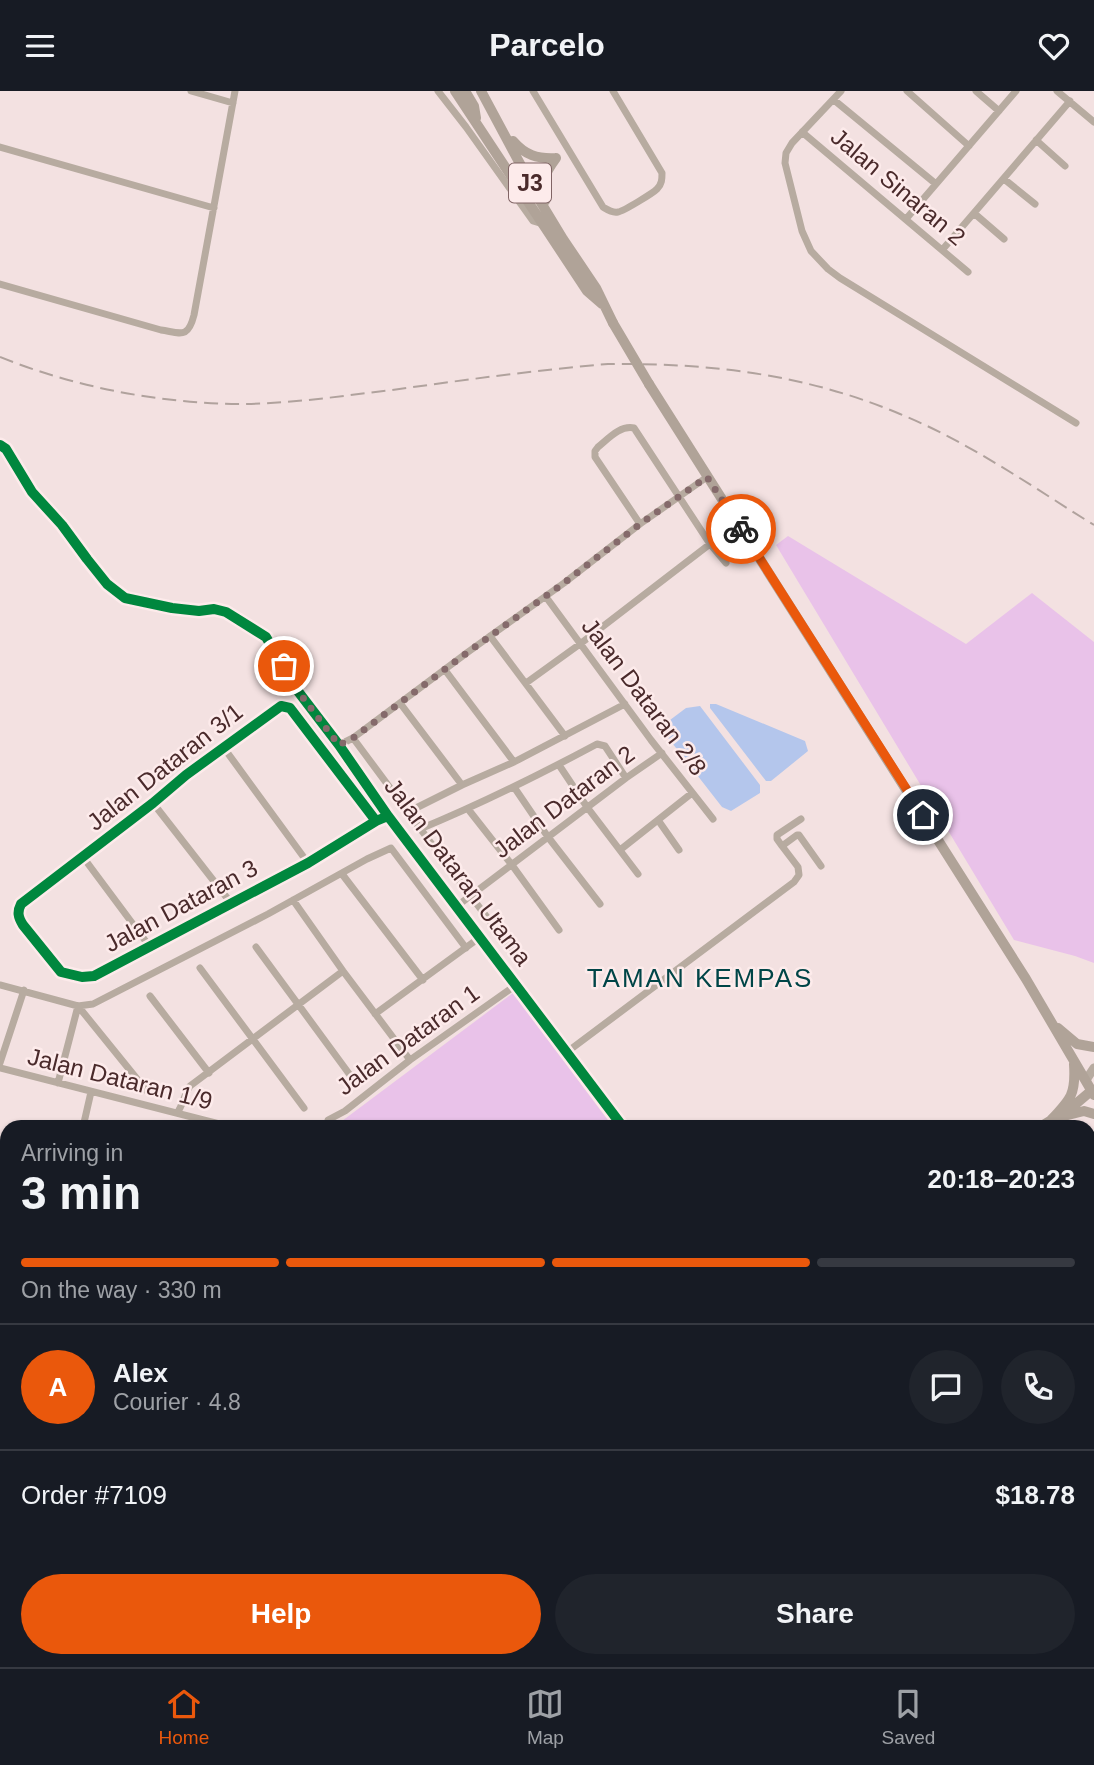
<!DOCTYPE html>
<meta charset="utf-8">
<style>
:root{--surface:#171b24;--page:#20242c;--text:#f1f3f6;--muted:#9ea1a6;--line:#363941;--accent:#ea580c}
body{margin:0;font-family:Helvetica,sans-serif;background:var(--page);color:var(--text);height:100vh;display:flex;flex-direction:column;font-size:26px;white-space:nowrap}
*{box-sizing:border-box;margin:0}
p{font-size:23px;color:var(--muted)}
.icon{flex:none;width:38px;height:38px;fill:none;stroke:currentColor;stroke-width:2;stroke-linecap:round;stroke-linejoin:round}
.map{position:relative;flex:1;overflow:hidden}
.panel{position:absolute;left:0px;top:1029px;width:1096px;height:548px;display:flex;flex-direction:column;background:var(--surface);border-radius:21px 21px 0 0;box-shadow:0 2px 5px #0004}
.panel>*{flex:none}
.pin{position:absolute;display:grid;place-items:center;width:60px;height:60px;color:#fff;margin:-30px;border:4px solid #fff;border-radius:50%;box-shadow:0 2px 7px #0007}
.courier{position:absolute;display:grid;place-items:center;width:70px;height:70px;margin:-35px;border:5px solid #ea580c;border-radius:50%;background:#fff;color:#222;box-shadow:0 2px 9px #0007}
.summary em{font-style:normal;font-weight:700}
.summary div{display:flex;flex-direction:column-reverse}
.summary{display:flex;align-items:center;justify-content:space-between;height:119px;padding:0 21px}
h1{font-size:46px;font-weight:700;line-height:52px}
.bar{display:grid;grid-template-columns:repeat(4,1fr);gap:10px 7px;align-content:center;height:84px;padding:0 21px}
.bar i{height:9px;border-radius:5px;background:var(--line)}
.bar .selected{background:var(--accent)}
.bar p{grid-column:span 4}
.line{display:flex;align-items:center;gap:18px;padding:0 21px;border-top:2px solid var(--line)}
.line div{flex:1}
.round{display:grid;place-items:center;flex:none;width:74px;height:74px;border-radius:37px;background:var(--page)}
.button{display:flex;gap:14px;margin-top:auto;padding:14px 21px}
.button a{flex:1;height:80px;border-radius:42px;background:var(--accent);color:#fff;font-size:28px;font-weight:700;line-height:80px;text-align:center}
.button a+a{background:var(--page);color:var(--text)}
header{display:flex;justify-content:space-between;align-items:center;height:91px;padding:0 21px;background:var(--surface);font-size:32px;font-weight:700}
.tab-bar{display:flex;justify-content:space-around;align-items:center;height:98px;border-top:2px solid var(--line);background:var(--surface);font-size:19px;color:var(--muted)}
.tab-bar a{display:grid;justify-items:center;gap:4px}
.tab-bar .selected{color:var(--accent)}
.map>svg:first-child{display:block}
.green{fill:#e9c2e9}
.water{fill:#b4c6ec}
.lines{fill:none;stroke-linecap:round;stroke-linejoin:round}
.minor{stroke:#b7aba0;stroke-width:7}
.tertiary{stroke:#b7aba0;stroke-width:9}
.primary{stroke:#b0a398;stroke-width:10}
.rail{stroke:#b0a29d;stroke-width:2;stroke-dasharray:14 7;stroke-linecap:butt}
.primary-bridge{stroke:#b0a398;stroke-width:10}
.cycleway-casing{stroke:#fdebeb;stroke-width:15}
.cycleway{stroke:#00873e;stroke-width:10}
.done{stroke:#856a6b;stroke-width:7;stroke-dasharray:0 12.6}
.route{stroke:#ea580c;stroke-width:9}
.labels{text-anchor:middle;stroke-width:5;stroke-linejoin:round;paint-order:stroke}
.shield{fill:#fdebeb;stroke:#806465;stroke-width:2}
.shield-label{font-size:23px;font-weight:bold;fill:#4a2a2b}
.street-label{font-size:24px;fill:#4a2a2b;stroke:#fdebeb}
.neighbourhood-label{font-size:26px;letter-spacing:2px;fill:#004547;stroke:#fdebeb}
</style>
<header><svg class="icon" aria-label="menu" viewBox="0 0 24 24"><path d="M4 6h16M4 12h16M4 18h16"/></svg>Parcelo<svg class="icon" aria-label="heart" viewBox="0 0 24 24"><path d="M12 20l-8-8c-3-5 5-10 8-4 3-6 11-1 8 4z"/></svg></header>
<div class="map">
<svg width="1094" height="1576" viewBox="0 0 1094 1576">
<rect width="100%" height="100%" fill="#f3e1e1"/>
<path class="green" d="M788 445 966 553 1032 502 1094 551V872L1075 865 1014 849 776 454Z
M513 902 613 1036H334Z"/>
<path class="water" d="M710 613H716L805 650 808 660 771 690H766L710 617Z
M700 615 760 694V702L731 720 722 716 662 639V635L686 617Z"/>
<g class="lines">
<path class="minor" d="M191 0 233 12
M438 0 466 36 533 130 543 133
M533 0 603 116C608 119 612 122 618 121 624 120 653 102 657 98 662 93 662 88 662 82L613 0
M841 0 792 52 786 62 785 72 802 140 811 160 828 178 840 187 1076 332
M907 0 969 55
M976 0 999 20
M1057 0 1094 31
M834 9 936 93
M802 41 968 181
M1036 49 1065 75
M0 56 214 117
M1004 88 1035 113
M975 123 1004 148
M906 128 1016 0
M943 158 1070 10
M0 193 161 239C181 242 188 248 194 224L235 0
M0 354 6 358 32 401 62 434 87 468 107 493 125 507 172 517 199 520 214 518 226 521 266 546 297 599 339 654 388 725 623 1036
M640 433 595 366V360L598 356C608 348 620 334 634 337L710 453 726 472
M546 506 651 649 713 728
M490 545 565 645
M445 579 514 671
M526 592 580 553 710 453
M400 612 462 694
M353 647C409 722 463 797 521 870
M339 654 353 647 468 561 564 492 640 433 707 386
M224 657 308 772
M559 674 587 716 638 783
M514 696 548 746 600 813
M153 712 231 812
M468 718 512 774 559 839
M408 721 462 694 514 671 625 613
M658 729 679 759
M376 730 290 617 281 615 186 684 153 712 21 813C17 821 18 826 23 834L61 881 82 886 94 885 308 772 376 730 388 725
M420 738C481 713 539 684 597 653L605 655 626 687
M782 755 777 748V744L801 728
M620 759 692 702
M83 766 150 856
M342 783 423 889
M293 809 343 880 410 969
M457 815 626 687 662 662
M256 856 350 984
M200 877 304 1017
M0 894 78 915 93 913 268 823 367 768 391 757 466 857
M150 905 209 982
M78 915 146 999
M375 923 479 847
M567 961 794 791 799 784 798 776 782 755 797 744H799L821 775
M0 972 24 899
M0 977 231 1036
M58 992 78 915
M177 1022C183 1014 184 1004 190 995L343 880
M83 1036 91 1001
M327 1036 328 1029 345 1020 410 969 516 894
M0 1051 7 1053
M0 1104 7 1097
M1088 1181 1094 1190
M0 1330 7 1324
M1088 1489 1094 1498
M0 1536 7 1539
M1088 1560 1094 1556
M39 1570 44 1576
M484 1570 494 1576
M182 1576 190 1570
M803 1576 805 1570
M936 1576 951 1573 964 1576
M994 1576 997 1570
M1071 1576 1076 1570"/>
<path class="tertiary" d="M1086 989 1094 977
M1088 1349 1094 1358"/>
<path class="primary" d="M455 0 587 200 602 213
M465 0 474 15 476 27
M481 0 540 110 563 148 596 197 613 232
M513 50C525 64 537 68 556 67
M545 110C539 93 545 82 556 67
M649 293 1026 888 1094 1004
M1058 937 1077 953 1094 956
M1064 1025 1084 1020 1094 1023
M1051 1029C1071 1008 1076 1003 1074 973
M1040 1036 1071 1017 1091 1000
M310 1576 319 1570"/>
<path class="rail" d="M0 266C75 296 157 312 238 313 290 313 341 305 392 299 464 289 536 279 608 273 710 272 805 283 900 323 969 351 1031 395 1094 434"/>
<path class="primary-bridge" d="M613 232 649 293"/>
<g class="cycleway-casing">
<path id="cycleway" d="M0 354 6 358 32 401 62 434 87 468 107 493 125 507 172 517 199 520 214 518 226 521 266 546 297 599 339 654 388 725 623 1036
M376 730 290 617 281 615 186 684 153 712 21 813C17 821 18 826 23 834L61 881 82 886 94 885 308 772 376 730 388 725"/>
</g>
<use href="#cycleway" class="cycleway"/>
</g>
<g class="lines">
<path class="done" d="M284 575 297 599 339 654 353 647 468 561 564 492 640 433 707 386 741 438"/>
<path class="route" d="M741 438 923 724"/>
</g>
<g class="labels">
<rect class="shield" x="509" y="72.5" width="42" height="39" rx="5"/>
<g class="shield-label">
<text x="530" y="100">J3</text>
</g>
<g class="street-label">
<text transform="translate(898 96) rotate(40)" y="8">Jalan Sinaran 2</text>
<text transform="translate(644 606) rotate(53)" y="8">Jalan Dataran 2/8</text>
<text transform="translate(165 676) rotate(-38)" y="8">Jalan Dataran 3/1</text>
<text transform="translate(564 711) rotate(-37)" y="8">Jalan Dataran 2</text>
<text transform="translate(458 781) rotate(53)" y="8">Jalan Dataran Utama</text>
<text transform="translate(181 815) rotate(-28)" y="8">Jalan Dataran 3</text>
<text transform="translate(408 949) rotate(-36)" y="8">Jalan Dataran 1</text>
<text transform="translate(120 988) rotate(14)" y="8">Jalan Dataran 1/9</text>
</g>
<g class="neighbourhood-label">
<text x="700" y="896">TAMAN KEMPAS</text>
</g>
</g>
</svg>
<div class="pin" style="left:284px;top:575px;background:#ea580c"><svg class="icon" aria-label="bag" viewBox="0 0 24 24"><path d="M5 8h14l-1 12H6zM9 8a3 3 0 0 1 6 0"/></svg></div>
<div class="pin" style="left:923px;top:724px;background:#1f2937"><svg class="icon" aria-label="home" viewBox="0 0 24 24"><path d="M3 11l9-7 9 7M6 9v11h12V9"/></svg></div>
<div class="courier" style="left:741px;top:438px"><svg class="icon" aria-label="bike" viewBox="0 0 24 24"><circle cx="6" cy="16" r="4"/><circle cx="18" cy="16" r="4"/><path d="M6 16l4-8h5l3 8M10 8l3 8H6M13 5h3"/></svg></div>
<section class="panel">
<div class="summary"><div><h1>3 min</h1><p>Arriving in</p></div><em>20:18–20:23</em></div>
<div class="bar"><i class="selected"></i><i class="selected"></i><i class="selected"></i><i></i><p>On the way · 330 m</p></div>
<div class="line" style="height:126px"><b class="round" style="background:var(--accent);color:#fff">A</b><div><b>Alex</b><p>Courier · 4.8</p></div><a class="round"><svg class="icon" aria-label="chat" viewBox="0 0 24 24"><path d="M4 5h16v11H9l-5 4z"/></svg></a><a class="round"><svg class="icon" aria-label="phone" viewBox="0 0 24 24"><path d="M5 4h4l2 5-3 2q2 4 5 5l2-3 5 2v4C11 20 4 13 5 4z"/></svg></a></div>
<div class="line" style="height:91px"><div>Order #7109</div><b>$18.78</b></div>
<div class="button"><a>Help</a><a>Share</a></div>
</section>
</div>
<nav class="tab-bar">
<a class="selected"><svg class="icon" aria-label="home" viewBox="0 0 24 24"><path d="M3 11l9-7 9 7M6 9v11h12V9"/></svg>Home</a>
<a><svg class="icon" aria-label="map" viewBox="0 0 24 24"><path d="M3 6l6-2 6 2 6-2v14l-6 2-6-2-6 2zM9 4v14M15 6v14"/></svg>Map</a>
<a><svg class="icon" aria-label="saved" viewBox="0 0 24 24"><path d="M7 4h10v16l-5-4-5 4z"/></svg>Saved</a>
</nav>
